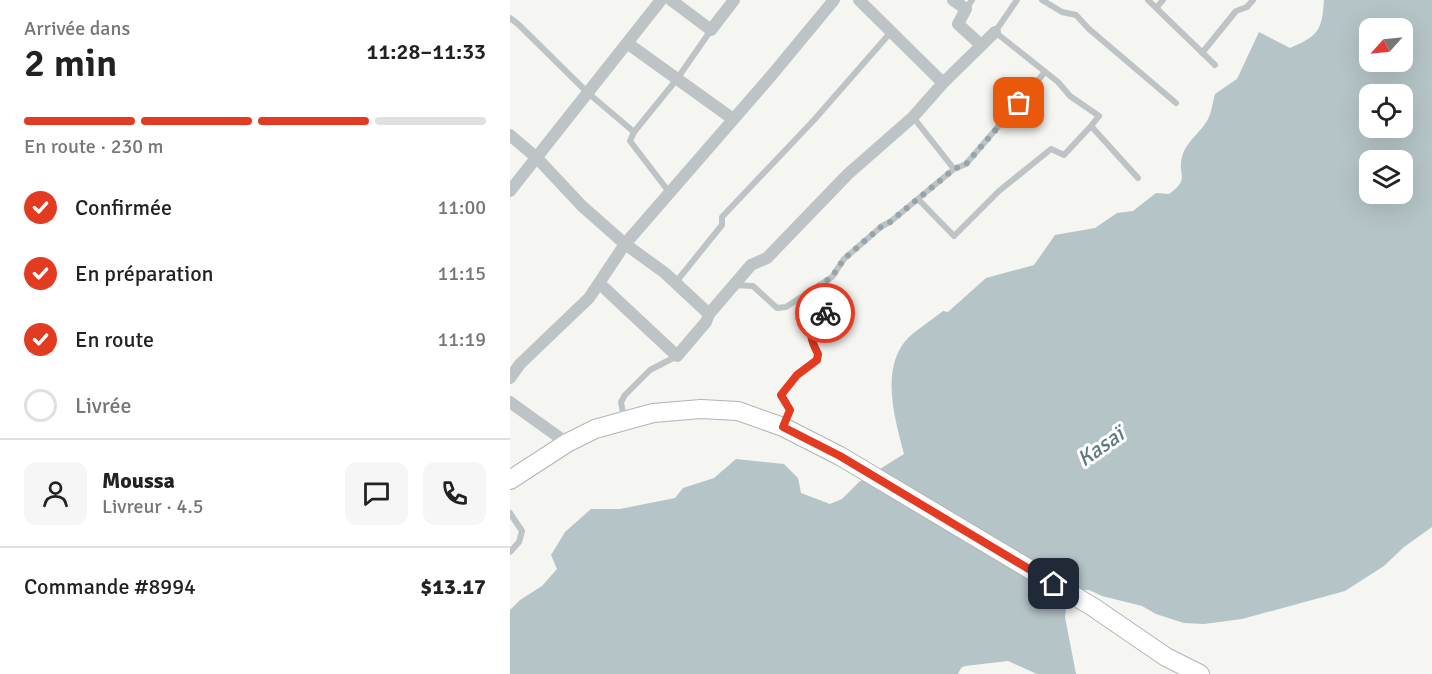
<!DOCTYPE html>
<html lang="fr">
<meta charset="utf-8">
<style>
:root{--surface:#fff;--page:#f6f6f6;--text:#222;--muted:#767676;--line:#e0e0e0;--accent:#e33b22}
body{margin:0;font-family:Signika,sans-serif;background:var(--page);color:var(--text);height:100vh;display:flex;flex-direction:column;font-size:22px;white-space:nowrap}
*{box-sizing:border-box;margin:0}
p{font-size:20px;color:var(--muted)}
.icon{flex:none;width:33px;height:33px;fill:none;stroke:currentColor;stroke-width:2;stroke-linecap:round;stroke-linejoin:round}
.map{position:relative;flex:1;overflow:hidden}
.side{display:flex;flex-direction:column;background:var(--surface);width:510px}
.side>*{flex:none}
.needle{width:39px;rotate:243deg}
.tools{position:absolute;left:849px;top:18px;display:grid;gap:12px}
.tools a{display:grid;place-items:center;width:54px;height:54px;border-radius:12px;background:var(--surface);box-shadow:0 6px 24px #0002;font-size:30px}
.pin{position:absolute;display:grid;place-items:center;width:51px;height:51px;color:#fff;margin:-26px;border-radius:12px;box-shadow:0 3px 9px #0006}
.courier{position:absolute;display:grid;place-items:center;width:60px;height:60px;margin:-30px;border:4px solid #e33b22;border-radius:50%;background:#fff;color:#222;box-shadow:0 2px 8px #0007}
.headline em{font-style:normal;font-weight:600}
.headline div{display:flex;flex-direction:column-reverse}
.headline{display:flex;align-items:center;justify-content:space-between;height:102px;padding:0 24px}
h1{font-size:39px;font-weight:600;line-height:45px}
.bar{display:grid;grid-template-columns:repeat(4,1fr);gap:9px 6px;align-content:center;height:72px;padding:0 24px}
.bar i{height:8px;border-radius:4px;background:var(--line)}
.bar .selected{background:var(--accent)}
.bar p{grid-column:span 4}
.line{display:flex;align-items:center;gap:15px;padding:0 24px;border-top:2px solid var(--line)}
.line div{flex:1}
.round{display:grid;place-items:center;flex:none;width:63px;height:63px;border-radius:12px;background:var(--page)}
ol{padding:0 24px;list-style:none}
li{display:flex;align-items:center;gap:18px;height:66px}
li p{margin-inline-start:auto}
li .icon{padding:6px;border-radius:50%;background:var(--accent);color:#fff;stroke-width:4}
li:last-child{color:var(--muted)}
li i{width:33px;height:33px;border:3px solid var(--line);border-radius:50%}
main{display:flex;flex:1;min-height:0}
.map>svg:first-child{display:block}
.water{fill:#b5c4c7;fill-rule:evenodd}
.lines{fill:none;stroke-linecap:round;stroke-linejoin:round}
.primary-casing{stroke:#afb5b8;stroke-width:20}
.service{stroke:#bec3c5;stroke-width:6}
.minor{stroke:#bec3c5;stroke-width:12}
.primary{stroke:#fff;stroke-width:18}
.done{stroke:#97a4a9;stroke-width:6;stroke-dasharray:0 10.8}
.route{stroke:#e33b22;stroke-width:8}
.labels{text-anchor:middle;stroke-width:6;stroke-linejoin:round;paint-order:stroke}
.water-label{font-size:22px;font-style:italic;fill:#5f7a7f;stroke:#fff}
</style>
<main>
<section class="side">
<div class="headline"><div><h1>2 min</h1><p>Arrivée dans</p></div><em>11:28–11:33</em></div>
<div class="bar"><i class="selected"></i><i class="selected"></i><i class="selected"></i><i></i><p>En route · 230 m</p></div>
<ol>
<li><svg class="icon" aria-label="check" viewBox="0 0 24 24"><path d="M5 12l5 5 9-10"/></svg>Confirmée<p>11:00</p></li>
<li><svg class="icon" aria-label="check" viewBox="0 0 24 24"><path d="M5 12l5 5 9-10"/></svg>En préparation<p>11:15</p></li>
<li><svg class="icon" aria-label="check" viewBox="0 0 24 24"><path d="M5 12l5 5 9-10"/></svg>En route<p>11:19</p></li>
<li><i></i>Livrée</li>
</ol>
<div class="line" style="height:108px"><a class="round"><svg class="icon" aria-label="person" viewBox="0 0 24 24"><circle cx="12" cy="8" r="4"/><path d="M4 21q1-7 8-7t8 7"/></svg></a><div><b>Moussa</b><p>Livreur · 4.5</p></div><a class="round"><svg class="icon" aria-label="chat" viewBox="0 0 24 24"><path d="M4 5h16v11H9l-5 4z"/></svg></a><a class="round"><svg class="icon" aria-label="phone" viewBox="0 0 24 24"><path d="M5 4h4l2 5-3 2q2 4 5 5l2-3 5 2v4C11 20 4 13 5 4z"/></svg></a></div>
<div class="line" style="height:78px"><div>Commande #8994</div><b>$13.17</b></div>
</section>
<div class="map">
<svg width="922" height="674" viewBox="0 0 922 674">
<rect width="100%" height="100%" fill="#f5f5f1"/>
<path class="water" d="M814 0H922V527L894 547 874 566 835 591 732 619 694 624 674 623 646 614 632 606 592 596 579 590H572L556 609 555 617 566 674H527L498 661 455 666 451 668 448 674H0V610L10 600 32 586 47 569 41 555 55 532 81 509H110L165 498 173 488 204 478 226 459 274 464 288 478 291 493 320 504 332 499 349 482 394 454C385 419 369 367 399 337 409 328 422 320 433 311L438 312 476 278 524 265 545 235 585 228 607 213 623 211 646 193 659 194C681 178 667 176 672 157 676 141 693 131 699 117 702 110 703 101 705 94L727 79 749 32 780 48C808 36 812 31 814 0ZM860 28H892V62H860ZM860 94H892V128H860ZM860 160H892V194H860Z"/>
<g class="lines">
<g class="primary-casing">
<path id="primary" d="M0 480 57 443 85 429 143 413 191 409 228 411 273 427 330 456 583 607 656 657 690 674"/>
</g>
<path class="service" d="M507 0 485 32 548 82 560 96 589 116 581 126 628 178
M532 0 552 12 566 15 579 29 666 103
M638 0 705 65
M646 8 653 0
M456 9 462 0
M0 18 8 24 78 93 124 132 167 79 201 30
M692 53 726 11 737 7 743 0
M403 117 444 169
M124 132 120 141 159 192
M408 199 444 236 489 191 541 149 554 155 581 126
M166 282 212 225V217L304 120 381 32
M225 285 243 286 267 308 276 307 322 277 334 259 372 226 380 222 444 169 456 164 535 72
M114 418 111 402 115 395 140 370 167 356
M274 425 280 410 271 395 287 375 307 360 308 354C292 324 309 331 318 306L306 288
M0 513 12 531 9 542 0 552"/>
<path class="minor" d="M161 0 201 30 224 0
M349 0 433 83
M443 0 456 9 448 24 471 45
M117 43 223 119
M0 135 27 158 72 206 115 244 155 273 199 314 196 322 167 356 89 283
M0 191 151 0
M199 314 241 265 257 258 338 174 403 117 433 83 485 32
M0 378 10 364 79 298 115 244 261 76 324 0
M0 402 57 443"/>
<use href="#primary" class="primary"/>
</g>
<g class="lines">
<path class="done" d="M315 313 318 306 306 288 322 277 334 259 372 226 380 222 444 169 456 164 509 103"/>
<path class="route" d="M315 313C301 332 296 331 308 354L307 360 287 375 271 395 280 410 273 427 330 456 544 584"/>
</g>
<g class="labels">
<g class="water-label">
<text transform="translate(590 446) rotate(-35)" y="8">Kasaï</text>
</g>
</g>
</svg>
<div class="tools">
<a><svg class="needle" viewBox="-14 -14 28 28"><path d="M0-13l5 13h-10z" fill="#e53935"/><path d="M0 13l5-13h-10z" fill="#767676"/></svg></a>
<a><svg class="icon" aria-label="locate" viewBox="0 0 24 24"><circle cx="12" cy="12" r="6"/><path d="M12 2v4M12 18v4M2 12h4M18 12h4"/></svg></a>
<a><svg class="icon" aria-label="layers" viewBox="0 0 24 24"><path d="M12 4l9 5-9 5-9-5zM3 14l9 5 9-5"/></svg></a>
</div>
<div class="pin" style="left:509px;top:103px;background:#ea580c"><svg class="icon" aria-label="bag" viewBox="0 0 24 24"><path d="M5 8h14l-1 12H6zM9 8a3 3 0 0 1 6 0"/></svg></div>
<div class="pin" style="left:544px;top:584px;background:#1f2937"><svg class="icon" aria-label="home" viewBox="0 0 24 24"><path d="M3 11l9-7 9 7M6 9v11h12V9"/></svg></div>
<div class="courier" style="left:315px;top:313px"><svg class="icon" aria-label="bike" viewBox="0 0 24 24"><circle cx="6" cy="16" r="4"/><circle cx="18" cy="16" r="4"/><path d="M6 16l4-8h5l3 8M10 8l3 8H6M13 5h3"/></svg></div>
</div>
</main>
